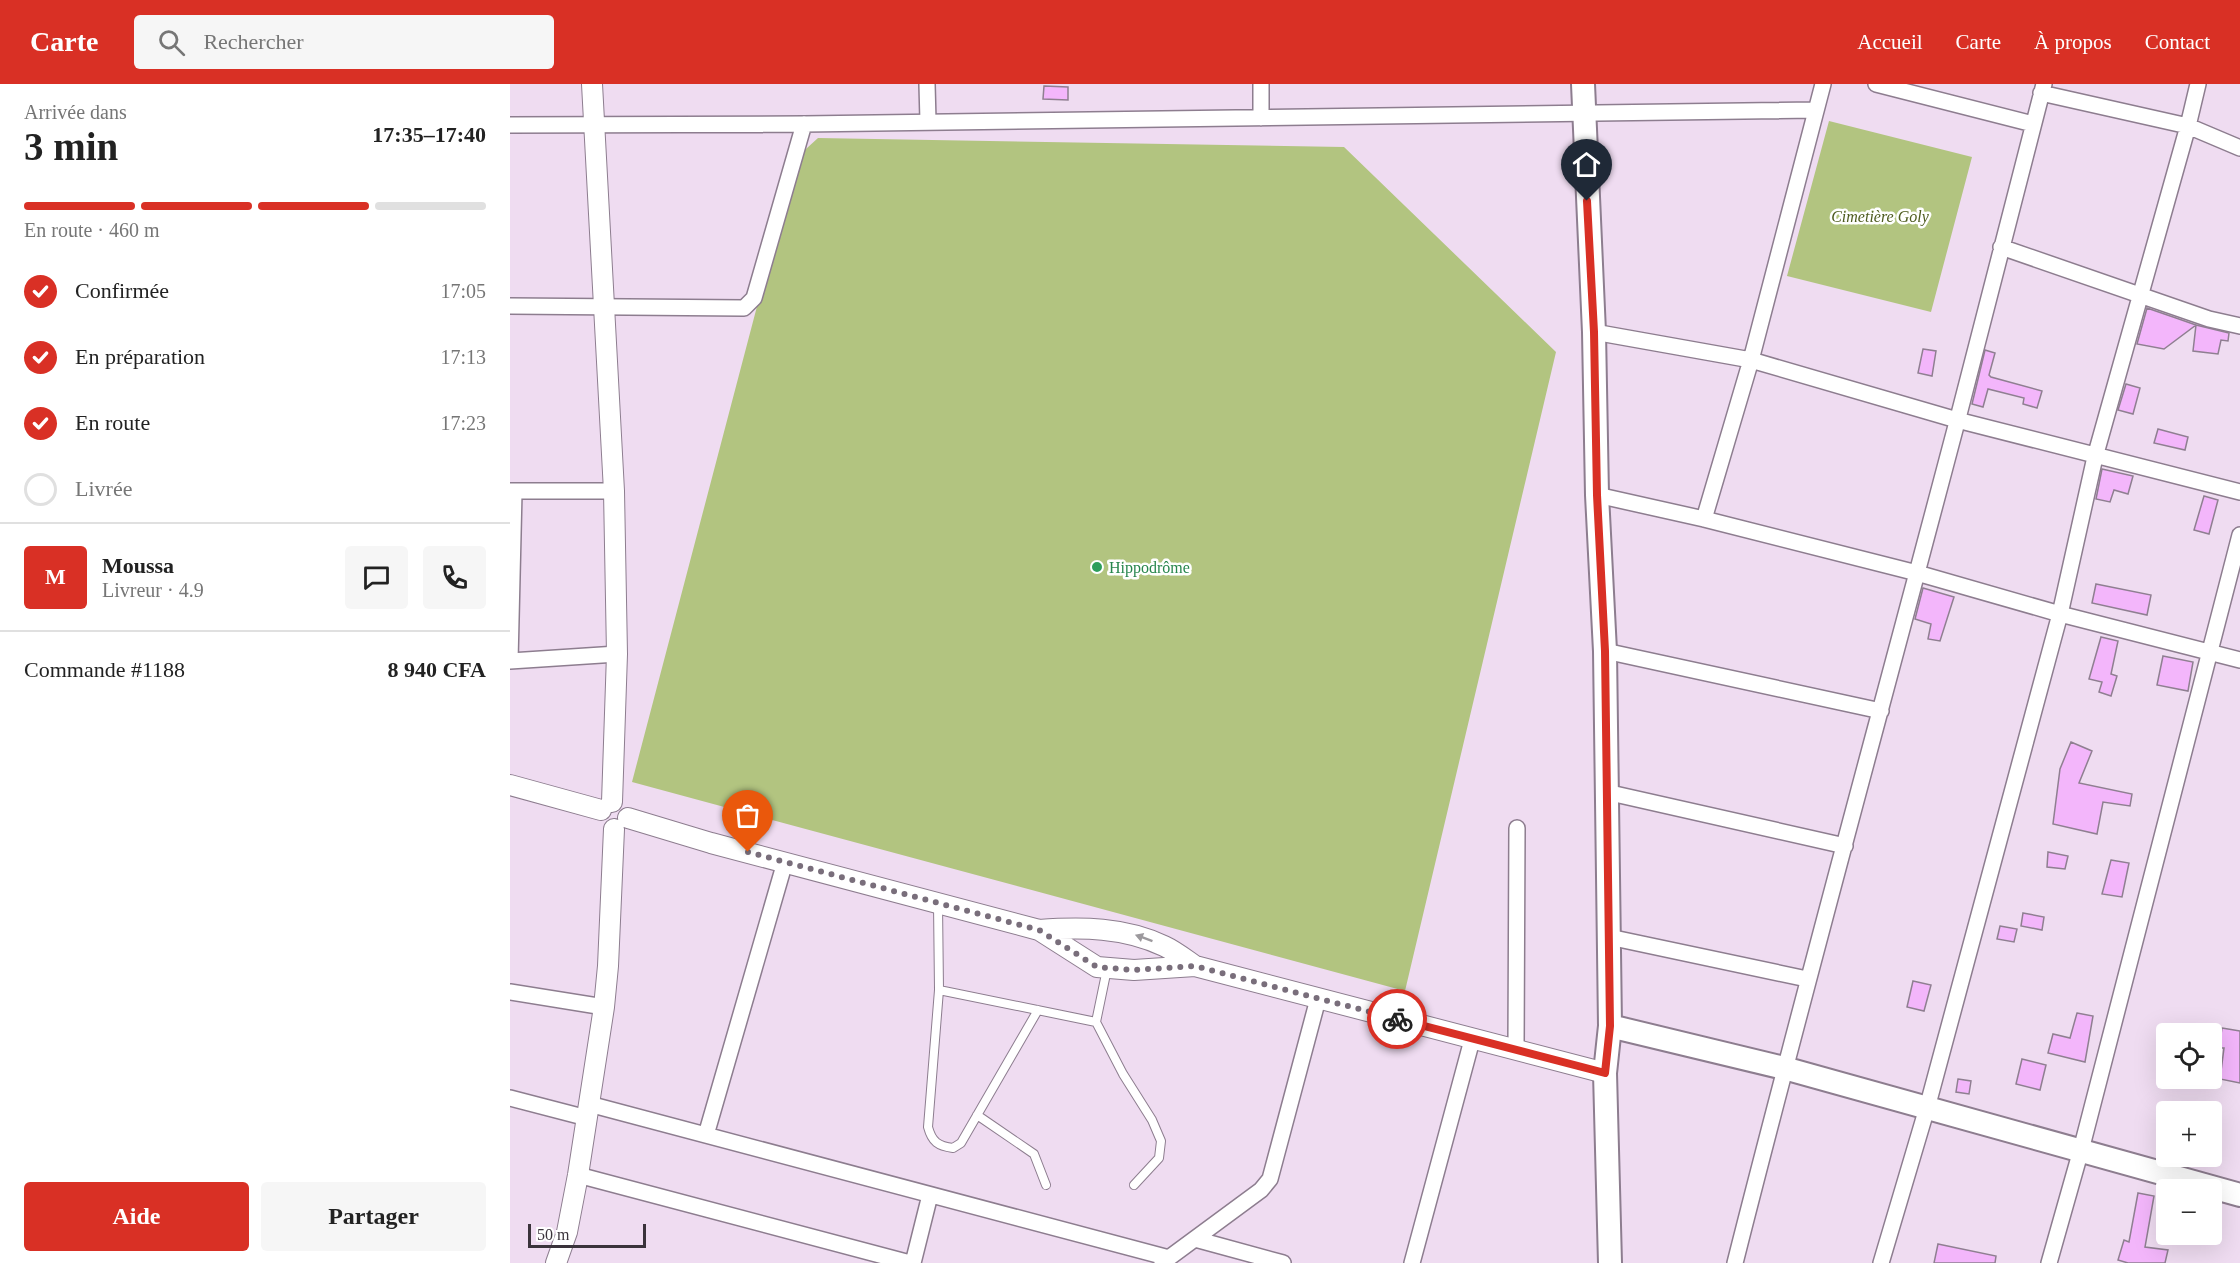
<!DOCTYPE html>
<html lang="fr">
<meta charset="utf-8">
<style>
:root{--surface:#fff;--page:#f6f6f6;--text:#222;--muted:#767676;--line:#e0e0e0;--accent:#d93025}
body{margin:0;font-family:Georgia,serif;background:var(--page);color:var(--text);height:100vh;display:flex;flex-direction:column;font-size:22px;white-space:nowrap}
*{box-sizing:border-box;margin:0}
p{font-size:20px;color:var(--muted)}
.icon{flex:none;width:33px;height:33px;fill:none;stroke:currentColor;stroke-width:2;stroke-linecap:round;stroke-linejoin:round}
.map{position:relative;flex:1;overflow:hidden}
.sheet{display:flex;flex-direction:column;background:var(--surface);width:510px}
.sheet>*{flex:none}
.tools{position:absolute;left:1646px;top:939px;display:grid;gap:12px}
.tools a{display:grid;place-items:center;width:66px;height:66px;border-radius:6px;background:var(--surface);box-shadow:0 6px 24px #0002;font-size:30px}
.scale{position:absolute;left:18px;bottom:15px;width:118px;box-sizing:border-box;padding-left:6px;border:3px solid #3a333b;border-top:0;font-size:16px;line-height:21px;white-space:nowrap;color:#3a333b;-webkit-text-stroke:4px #fff;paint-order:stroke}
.pin{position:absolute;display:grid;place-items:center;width:51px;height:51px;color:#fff;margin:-62px -26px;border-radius:50% 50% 50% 0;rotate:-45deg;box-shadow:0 0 6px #0007}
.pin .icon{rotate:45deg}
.courier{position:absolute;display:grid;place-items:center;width:60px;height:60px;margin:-30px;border:4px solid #d93025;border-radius:50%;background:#fff;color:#222;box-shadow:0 2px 8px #0007}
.head em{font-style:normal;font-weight:800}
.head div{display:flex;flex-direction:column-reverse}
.head{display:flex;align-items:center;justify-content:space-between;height:102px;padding:0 24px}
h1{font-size:39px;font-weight:800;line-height:45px}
.bar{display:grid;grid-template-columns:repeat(4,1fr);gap:9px 6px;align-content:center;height:72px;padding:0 24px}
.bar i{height:8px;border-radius:4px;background:var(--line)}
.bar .on{background:var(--accent)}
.bar p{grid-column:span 4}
.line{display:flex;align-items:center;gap:15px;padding:0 24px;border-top:2px solid var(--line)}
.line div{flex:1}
.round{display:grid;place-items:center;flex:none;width:63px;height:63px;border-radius:6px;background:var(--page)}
ol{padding:0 24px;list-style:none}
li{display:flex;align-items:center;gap:18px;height:66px}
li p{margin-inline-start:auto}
li .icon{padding:6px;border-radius:50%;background:var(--accent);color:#fff;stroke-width:4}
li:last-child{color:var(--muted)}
li i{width:33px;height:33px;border:3px solid var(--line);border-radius:50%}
.cta{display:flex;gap:12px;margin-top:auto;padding:12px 24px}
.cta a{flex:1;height:69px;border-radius:6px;background:var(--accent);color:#fff;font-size:24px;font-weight:800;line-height:69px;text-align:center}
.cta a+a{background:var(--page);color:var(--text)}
header{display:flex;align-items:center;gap:36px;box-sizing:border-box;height:84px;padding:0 30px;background:var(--accent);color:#fff}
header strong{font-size:28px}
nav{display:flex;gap:33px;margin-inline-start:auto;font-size:21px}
.search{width:420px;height:54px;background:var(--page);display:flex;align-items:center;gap:15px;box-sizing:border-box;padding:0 21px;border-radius:6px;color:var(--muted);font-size:22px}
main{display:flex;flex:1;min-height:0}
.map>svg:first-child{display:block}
.green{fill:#b2c480}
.building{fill:#f3b6fb;stroke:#8f7f91;stroke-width:1.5}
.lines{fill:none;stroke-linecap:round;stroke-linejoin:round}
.service-casing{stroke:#8d7d8f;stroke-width:10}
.minor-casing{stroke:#8d7d8f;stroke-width:18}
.tertiary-casing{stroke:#8d7d8f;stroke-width:22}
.secondary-casing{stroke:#8d7d8f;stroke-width:26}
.service{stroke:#fff;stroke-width:8}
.minor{stroke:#fff;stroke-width:15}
.tertiary{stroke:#fff;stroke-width:20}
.secondary{stroke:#fff;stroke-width:22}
.oneway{fill:#9c999d}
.done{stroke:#796e7b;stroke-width:6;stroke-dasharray:0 10.8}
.route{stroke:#d93025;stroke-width:8}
.leisure-dot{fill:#2e9e5b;stroke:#fff;stroke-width:2}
.labels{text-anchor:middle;stroke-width:5;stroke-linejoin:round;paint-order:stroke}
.park-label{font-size:16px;font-style:italic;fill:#4e5c1f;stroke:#fff}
.leisure-label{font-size:16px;fill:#27864d;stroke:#fff;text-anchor:start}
</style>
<header>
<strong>Carte</strong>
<div class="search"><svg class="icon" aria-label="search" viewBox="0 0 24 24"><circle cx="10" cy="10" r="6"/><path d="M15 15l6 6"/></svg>Rechercher</div>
<nav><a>Accueil</a><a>Carte</a><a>À propos</a><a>Contact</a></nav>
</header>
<main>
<section class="sheet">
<div class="head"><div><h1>3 min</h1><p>Arrivée dans</p></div><em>17:35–17:40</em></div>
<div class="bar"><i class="on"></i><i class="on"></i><i class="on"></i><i></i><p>En route · 460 m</p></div>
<ol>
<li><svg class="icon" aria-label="check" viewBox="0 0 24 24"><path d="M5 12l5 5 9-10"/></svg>Confirmée<p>17:05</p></li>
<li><svg class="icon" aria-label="check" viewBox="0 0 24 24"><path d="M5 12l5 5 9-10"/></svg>En préparation<p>17:13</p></li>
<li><svg class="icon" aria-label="check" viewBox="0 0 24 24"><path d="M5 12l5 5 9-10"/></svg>En route<p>17:23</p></li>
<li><i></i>Livrée</li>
</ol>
<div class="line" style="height:108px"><b class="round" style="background:var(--accent);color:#fff">M</b><div><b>Moussa</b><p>Livreur · 4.9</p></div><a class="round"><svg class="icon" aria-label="chat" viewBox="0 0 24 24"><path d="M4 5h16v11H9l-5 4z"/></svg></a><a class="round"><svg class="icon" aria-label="phone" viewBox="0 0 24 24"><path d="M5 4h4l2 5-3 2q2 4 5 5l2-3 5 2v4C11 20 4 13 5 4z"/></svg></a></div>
<div class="line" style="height:78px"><div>Commande #1188</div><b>8 940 CFA</b></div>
<div class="cta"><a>Aide</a><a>Partager</a></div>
</section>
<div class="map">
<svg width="1730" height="1179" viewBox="0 0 1730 1179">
<rect width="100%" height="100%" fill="#efdcf1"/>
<path class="green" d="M1319 37 1462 73 1421 228 1277 192Z
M308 54 834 63 1046 268 895 907 122 698 286 74Z"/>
<path class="building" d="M534 2 558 3V16L533 15Z
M1637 224 1666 234 1686 241 1654 265 1627 260Z
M1686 241 1719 249 1718 257 1711 256 1708 270 1683 267Z
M1413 265 1426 267 1422 292 1408 289Z
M1475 266 1485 269 1479 291 1481 293 1532 307 1527 324 1513 320 1514 314 1478 305 1473 323 1462 320Z
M1616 300 1630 304 1623 330 1608 326Z
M1648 345 1678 353 1675 366 1644 359Z
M1592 385 1623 392 1618 410 1604 406 1600 418 1586 415Z
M1694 412 1708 416 1699 450 1684 446Z
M1586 500 1641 511 1637 531 1582 519Z
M1413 504 1444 513 1430 557 1418 555 1421 540 1405 535Z
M1591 553 1608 557 1601 590 1607 592 1601 612 1589 608 1592 598 1579 595Z
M1653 572 1683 578 1678 607 1647 601Z
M1561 658 1582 667 1569 699 1622 710 1620 722 1593 718 1587 750 1543 740 1550 685Z
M1538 768 1558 772 1555 785 1537 783Z
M1601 776 1619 779 1612 813 1592 810Z
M1513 829 1534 833 1532 846 1511 842Z
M1490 842 1507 845 1504 858 1487 855Z
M1403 897 1421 901 1414 927 1397 923Z
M1567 929 1583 932 1575 978 1538 969 1543 950 1560 954Z
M1712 944 1730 947V999L1710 995 1714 964H1709Z
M1512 975 1536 981 1530 1006 1506 1000Z
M1448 995 1461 997 1459 1010 1446 1008Z
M1628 1109 1644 1112 1635 1163 1658 1166 1655 1179H1618L1608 1176 1614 1156 1619 1158Z
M1428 1160 1486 1172 1485 1179H1424Z"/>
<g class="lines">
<g class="service-casing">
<path id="service" d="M428 820 429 906 418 1043C422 1058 428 1062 443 1064L451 1059 528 926
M597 885 586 938 613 990 642 1036 651 1057 649 1074 624 1101
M429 906 586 938
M467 1031 524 1070 536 1101"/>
</g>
<g class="minor-casing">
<path id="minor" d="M417 0 418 37
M751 0V34
M1366 0 1523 40
M1531 9 1678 42 1730 64
M0 41 294 40 1306 26
M1491 163 1699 235 1730 242
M0 222 234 224 244 214 294 40
M1084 248 1241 276 1447 336 1730 408
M0 407H104
M1087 411 1194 435 1407 489 1550 530 1730 576
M1194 435 1241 276 1313 0
M1095 567 1371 627
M0 577 4 408
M0 577 107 570
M1096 708 1335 762
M1099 853 1297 895
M0 908 94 923
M1006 964 1007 744
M0 1014 77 1034
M79 1020 659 1174
M196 1051 275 778
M68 1091 400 1179
M685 1155 773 1179
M403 1179 420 1111
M652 1179 751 1106 760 1095 808 915
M902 1179 962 956
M1225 1179C1296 898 1373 619 1447 338 1476 226 1504 113 1534 0
M1371 1179 1417 1024 1550 530 1585 373 1678 42 1688 0
M1539 1179 1571 1066 1730 451"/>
</g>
<g class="tertiary-casing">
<path id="tertiary" d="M82 0 104 407 107 570 102 718
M0 701 91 726
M118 734 201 759 529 846 587 883 624 886 685 882
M529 846C572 843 614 843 654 862 665 867 675 875 685 882L1095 989
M46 1179 57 1148 68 1091 94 923 98 882 104 745"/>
</g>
<g class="secondary-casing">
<path id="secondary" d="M1073 0 1084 248 1087 411 1095 567 1100 942 1095 989 1100 1179
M1100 942 1274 984 1730 1111"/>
</g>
<use href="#service" class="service"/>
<use href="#minor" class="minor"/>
<use href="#tertiary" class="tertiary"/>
<use href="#secondary" class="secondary"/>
</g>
<defs><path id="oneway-solid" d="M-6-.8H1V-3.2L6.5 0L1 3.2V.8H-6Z" transform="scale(1.5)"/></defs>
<use class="oneway" href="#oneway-solid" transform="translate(634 854) rotate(-160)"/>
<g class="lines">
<path class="done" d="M238 768 529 846 587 883 624 886 685 882 887 935"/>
<path class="route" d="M887 935 1095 989 1100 942 1095 567 1087 411 1084 248 1077 117"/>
</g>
<circle class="leisure-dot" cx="587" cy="483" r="6"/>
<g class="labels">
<g class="park-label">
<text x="1370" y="138">Cimetière Goly</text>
</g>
<g class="leisure-label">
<text x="599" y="489">Hippodrôme</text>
</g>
</g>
</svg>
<div class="tools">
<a><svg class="icon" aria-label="locate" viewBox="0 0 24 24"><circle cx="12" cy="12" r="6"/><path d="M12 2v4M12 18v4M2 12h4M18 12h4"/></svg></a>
<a>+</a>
<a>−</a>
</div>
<div class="scale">50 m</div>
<div class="pin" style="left:238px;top:768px;background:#ea580c"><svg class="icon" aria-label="bag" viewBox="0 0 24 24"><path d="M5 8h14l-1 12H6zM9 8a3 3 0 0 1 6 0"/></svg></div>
<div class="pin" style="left:1077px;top:117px;background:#1f2937"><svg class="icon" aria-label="home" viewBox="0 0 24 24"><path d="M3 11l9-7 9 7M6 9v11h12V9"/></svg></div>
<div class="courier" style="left:887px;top:935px"><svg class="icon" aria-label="bike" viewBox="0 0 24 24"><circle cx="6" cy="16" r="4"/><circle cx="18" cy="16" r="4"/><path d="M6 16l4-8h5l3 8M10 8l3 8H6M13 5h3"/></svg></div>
</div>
</main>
